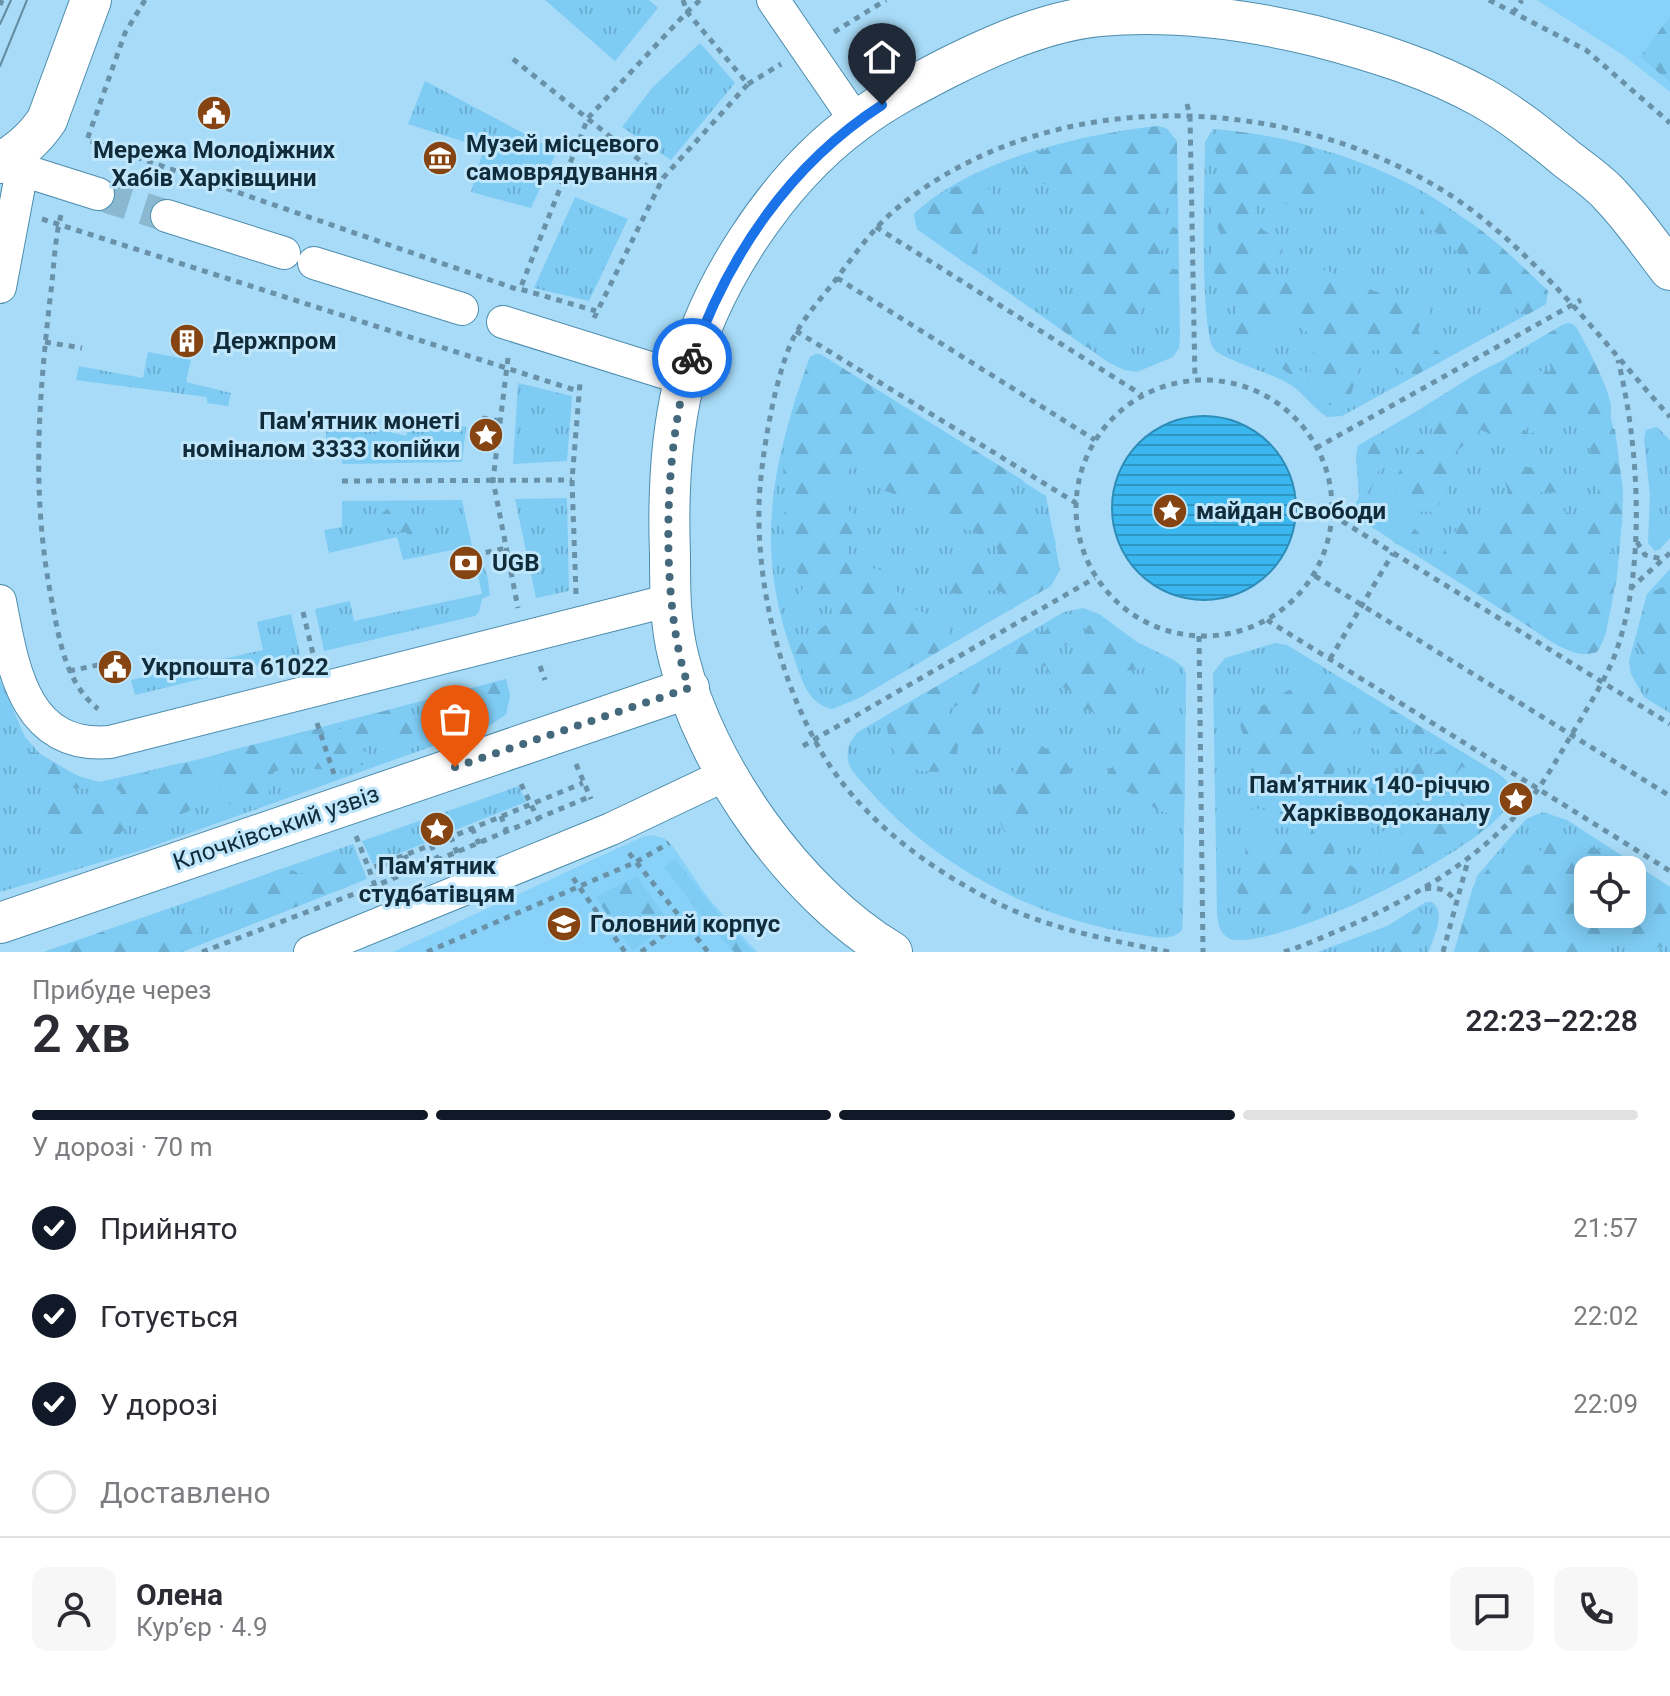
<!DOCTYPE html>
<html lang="uk">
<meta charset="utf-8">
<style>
:root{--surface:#fff;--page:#f7f7f7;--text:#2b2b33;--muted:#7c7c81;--line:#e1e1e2;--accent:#111827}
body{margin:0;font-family:Roboto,sans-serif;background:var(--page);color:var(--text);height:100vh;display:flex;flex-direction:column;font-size:30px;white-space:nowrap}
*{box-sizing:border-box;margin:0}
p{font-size:26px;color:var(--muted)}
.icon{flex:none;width:44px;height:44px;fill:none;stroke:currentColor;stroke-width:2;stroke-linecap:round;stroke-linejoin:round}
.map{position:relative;height:952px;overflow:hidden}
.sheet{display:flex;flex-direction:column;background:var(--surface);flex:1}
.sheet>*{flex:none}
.buttons{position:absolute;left:1574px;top:856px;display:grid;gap:16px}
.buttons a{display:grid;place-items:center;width:72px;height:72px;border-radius:16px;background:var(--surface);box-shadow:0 4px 20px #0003;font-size:40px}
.pin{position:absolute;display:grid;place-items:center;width:68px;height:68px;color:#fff;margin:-82px -34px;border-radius:50% 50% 50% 0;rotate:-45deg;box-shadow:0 0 8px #0007}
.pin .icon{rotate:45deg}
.courier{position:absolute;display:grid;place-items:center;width:80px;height:80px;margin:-40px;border:6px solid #1a73e8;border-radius:50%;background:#fff;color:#222;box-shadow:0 2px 10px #0007}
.overview em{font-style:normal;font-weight:600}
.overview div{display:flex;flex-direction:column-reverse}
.overview{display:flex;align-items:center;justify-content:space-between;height:136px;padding:0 32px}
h1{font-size:52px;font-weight:600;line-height:60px}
.bar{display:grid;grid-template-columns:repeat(4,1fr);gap:12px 8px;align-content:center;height:96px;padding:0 32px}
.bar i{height:10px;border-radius:6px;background:var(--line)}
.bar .selected{background:var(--accent)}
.bar p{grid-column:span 4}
.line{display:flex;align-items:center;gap:20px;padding:0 32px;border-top:2px solid var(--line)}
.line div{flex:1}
.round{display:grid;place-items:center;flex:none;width:84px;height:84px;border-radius:16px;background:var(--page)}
ol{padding:0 32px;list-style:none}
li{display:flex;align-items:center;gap:24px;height:88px}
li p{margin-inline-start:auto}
li .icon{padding:8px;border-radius:50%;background:var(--accent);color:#fff;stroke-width:4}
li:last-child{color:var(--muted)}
li i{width:44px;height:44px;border:4px solid var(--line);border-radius:50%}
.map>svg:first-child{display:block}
.built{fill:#88d2f9}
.grass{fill:url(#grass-tufts);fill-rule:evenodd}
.forest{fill:url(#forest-firs);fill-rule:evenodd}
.water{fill:url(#water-rules);stroke:#2e8db8;stroke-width:2}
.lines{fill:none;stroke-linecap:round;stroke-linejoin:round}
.minor-tunnel{stroke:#8ab8d1;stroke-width:32;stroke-dasharray:32 16;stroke-linecap:butt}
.minor-casing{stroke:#4d8dad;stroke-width:34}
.major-casing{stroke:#4d8dad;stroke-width:42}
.path{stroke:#6992a8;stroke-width:5;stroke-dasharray:6 6;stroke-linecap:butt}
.minor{stroke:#fff;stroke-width:32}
.major{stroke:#fff;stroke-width:40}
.tram{stroke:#638ca1;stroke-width:2}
.done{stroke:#45697c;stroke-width:8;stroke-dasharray:0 14.4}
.route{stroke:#1a73e8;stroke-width:10}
.labels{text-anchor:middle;stroke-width:6;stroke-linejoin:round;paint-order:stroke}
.poi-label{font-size:24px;font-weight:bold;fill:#102b39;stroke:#c0e6fb;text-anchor:start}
.street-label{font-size:24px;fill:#102b39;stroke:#c0e6fb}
</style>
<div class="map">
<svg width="1670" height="952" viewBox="0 0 1670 952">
<defs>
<pattern id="grass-tufts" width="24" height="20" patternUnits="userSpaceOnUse" patternTransform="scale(2)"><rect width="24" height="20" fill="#7ecbf3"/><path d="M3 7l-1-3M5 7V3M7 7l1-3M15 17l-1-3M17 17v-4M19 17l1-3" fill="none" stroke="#6caed1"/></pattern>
<pattern id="forest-firs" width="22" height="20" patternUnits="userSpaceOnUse" patternTransform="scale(2)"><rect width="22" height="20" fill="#7ecbf3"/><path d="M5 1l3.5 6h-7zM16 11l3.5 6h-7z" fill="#6caed1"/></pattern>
<pattern id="water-rules" width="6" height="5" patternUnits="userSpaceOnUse" patternTransform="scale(2)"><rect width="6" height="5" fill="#3bb7ef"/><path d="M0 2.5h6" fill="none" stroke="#3095c3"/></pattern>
</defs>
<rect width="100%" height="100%" fill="#a8dbf7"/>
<path class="built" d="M1537 0H1670V92L1623 55Z
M652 835 664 838 672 845 708 898 757 952H393L642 837Z"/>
<path class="grass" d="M545 0H649L658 8 615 61Z
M700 43 735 83 671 160 622 127 652 88Z
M425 81 557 151 531 208 471 192 484 148 408 124Z
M1158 126 1167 129 1177 141 1180 339 1179 348 1173 357 1137 372 1124 370 1108 362 917 229 914 214C970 160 1082 134 1158 126Z
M1213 129C1278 134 1355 155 1413 186 1463 213 1508 252 1548 291L1546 304 1342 416 1327 417C1311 407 1303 391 1286 382 1270 373 1222 359 1214 349 1199 329 1205 176 1205 142Z
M575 197 628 219 589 301 534 288Z
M1571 323 1576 327C1620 408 1631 499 1614 590 1611 610 1607 630 1599 649 1588 659 1573 652 1561 647L1362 521 1356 513 1355 506 1359 496 1356 457 1358 446 1562 325Z
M148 352 191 360 186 382 231 393 228 406 207 403V397L76 380 79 366 143 378Z
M816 354H820L1046 496 1060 570 1051 586 857 699 832 709C807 703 802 680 794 658 753 549 772 463 810 357Z
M518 383 572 396 567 461 513 464Z
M412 415 466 427 462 462 342 464V444L326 441V417L406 436Z
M1657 427 1670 440V538L1660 549 1655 551 1648 543 1650 496 1644 439 1646 430Z
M567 498 569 591 536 598 515 499Z
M462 500 472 546 403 560 397 537 329 553 324 530 342 527V501Z
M475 561C489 566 488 582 490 595L482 599 479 612 475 616 324 651 315 609 350 601 354 621 482 594Z
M1670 569V713L1644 697 1631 674 1629 661 1647 594Z
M1083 608 1099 614 1137 642 1174 660 1184 668 1186 676 1183 916 1182 930C1170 943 1151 936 1136 934 1094 927 1052 915 1014 897 959 871 908 835 868 789 861 780 850 772 848 760 846 748 850 741 858 732L1064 612Z
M291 614 300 655 135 695 131 680 263 650 257 622Z
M1275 643 1287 645 1500 775C1510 783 1514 789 1510 801 1493 847 1275 952 1230 939 1219 933 1218 923 1217 913L1213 673 1225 658Z
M506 679 510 695 506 714 489 726 139 851 0 892V680L25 737 43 757 78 776 99 782 196 760Z
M519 786 526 802 445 834 438 822 429 825 435 839 373 864 362 841Z
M1543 812 1567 820 1670 887V952H1454L1477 876 1526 819ZM1588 870H1632V914H1588Z
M353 844 367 879 182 952H44Z
M1426 902H1432C1447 913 1433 937 1429 952H1318L1387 926Z"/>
<path class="forest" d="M1670 16V82L1640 57Z
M1158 126 1167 129 1177 141V202C1166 204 1162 207 1162 219L1178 230V239L1167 242 1159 255 1161 266 1178 270 1179 293 1146 300 1133 328 1117 349 1086 347 1052 323 1071 300 1075 278 1072 256 1076 199 1065 191 1026 178 1023 162 1026 155C1069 143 1113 131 1158 126Z
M1235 131C1260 135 1321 142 1336 162 1340 168 1340 174 1340 180 1339 192 1335 200 1324 205 1301 216 1279 195 1257 202 1247 229 1269 230 1283 245L1282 253 1273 261 1272 270 1276 276 1301 273 1313 279 1316 272 1326 270 1400 302C1415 297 1418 297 1430 308V316L1422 321 1418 330C1422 341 1437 348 1445 359L1408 379C1400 367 1386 363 1379 350L1369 351 1363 358 1348 403 1330 405 1305 380 1288 373 1280 367 1285 361 1304 372 1310 373C1318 345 1314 325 1281 322L1252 352 1230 344C1223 323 1230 323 1239 306L1222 278 1213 272 1210 254 1222 238 1208 202 1209 193 1222 171C1216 147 1204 139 1235 131Z
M972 181C988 186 995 192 1000 208 983 224 974 241 978 264L969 266 917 229 914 214C932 197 949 188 972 181Z
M1430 203C1472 213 1517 262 1548 291L1546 304 1527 315 1479 288 1468 263 1440 235 1425 227 1419 218 1422 206Z
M1567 323 1576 327C1585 343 1614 395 1611 413 1610 419 1606 420 1602 422L1531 416 1523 422V429L1529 434 1552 428H1560L1563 432 1527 457C1519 444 1511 441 1496 442L1488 433 1481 430 1458 450V461L1448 490 1440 504 1431 512 1412 511 1401 505C1378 463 1432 454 1433 430L1425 424 1423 407C1441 397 1485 366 1501 362 1520 358 1533 375 1551 371 1551 356 1538 351 1544 336Z
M816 354H820L1024 481 1004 491 1002 496C1014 513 1029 517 1048 513L1056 544 1041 577V592L1015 600 997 590 960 594 950 593 946 580 947 569C967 554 978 562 1000 557 997 536 961 525 942 526L937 510C919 500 898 498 880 488L877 478V458L868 457 854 462 838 491 836 501 860 518 859 531 847 548 850 562 880 570 892 582 907 606 939 619 949 627 951 644 857 699 850 698 838 687C831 686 823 688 817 686 806 683 798 662 795 651 802 635 824 632 833 616L831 607 806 602 801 593 804 583C792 566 792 556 787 538 785 531 780 527 778 520L787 510 799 507 800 498C795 492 787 486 785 479 776 451 800 385 810 357Z
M1604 429H1615L1623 491 1622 526 1609 537 1607 546 1618 566 1616 584 1605 606C1611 622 1606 637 1597 652 1570 660 1544 636 1523 623L1519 609 1507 613 1440 570 1446 541 1458 528 1457 516 1460 512H1467L1475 529C1493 526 1514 505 1506 485 1502 475 1494 474 1501 462L1581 477 1590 484 1581 493 1533 492 1527 498 1528 503 1541 507H1557L1584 522 1588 521C1607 495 1594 472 1589 443L1595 433Z
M1386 433 1392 434 1395 444 1379 469 1367 500 1360 498 1356 457 1358 446 1374 436Z
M387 509 428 521 432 526 428 543H413L406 532C395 535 382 527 379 516Z
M1392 519C1405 522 1416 526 1422 538L1418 549 1412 553C1400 545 1380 538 1384 522Z
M1670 584V686L1654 677 1635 641 1647 594Z
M1097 620 1146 654 1147 663 1142 669 1116 672 1114 678 1117 684 1143 693C1147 709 1149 715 1166 720L1173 717 1185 721V761L1180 765C1185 780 1188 798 1180 813 1158 817 1150 802 1133 794 1125 790 1116 790 1108 788L1105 779 1109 769C1125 761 1124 741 1120 726L1084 708 1073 693 1053 682 1046 666 1016 667 1009 661 1010 651 1019 639 1073 623 1076 629V639L1059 649 1056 656 1060 660 1069 661 1084 652C1085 638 1081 626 1097 620Z
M970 667 977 673 981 683 974 698 949 709 947 715 951 719 966 712 980 718 984 732 978 740 958 746C957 752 957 759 954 764 946 777 911 772 901 762 891 751 885 730 887 715Z
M1311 674 1336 682H1348L1435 736 1436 746C1413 738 1388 706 1362 715L1325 790 1315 795 1303 792 1302 773 1293 776C1291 779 1290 784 1287 787 1279 794 1263 790 1258 783 1253 775 1256 766 1253 758 1248 741 1236 728 1240 710L1250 703C1275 710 1272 697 1292 689L1299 676Z
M506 679 510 695 506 714C489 727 467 741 447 730L431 739 417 743 389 742 372 732 358 738 357 748 370 754 371 760C335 783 305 758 274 772 272 778 271 785 269 791 263 810 237 807 222 802L219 786 181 776 176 780 189 793 194 807C178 822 159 811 141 817 128 822 123 835 111 839 101 842 58 836 49 832 46 831 43 826 40 824 40 781 87 803 111 806L121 792 114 787C93 789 12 796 31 752 46 752 73 780 99 782 137 783 174 754 211 765L219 760 224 752 324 727 334 731 341 729 345 721 397 708C407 739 424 717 432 699Z
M1375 717 1377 723 1392 729 1419 748 1398 766 1383 763 1369 727Z
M1037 743 1070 763V771L1055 789 1049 809 1027 828 1012 833 1005 832 993 812 995 787 1009 778 1028 744Z
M1450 745 1504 778 1501 784 1497 785 1474 770 1462 767 1455 775V786L1460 791C1480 792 1499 788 1500 813 1489 825 1475 839 1460 846 1447 853 1437 856 1425 865L1408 860 1400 866 1398 875 1392 876C1381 868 1378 848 1378 834L1382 831 1401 837 1402 831 1416 827 1420 822 1414 812 1399 819C1392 814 1392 811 1393 802 1397 771 1425 758 1450 745Z
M1308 807 1339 813 1348 818C1349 832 1334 839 1334 853 1340 862 1350 862 1357 871 1357 896 1342 905 1318 899L1306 915 1301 916 1302 910 1298 905 1283 920 1277 919 1254 928 1246 926 1241 914 1257 913 1260 909C1230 891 1234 894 1244 862 1248 849 1241 844 1251 831L1274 840 1310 834 1312 829 1308 824 1271 828 1267 823 1253 822 1249 815 1253 808 1285 812Z
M1557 841C1600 844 1635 864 1670 887V946C1641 952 1636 935 1611 938L1606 942 1605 952H1454L1473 887 1497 858 1508 857 1518 864 1529 865 1547 843ZM1632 870V914H1588V870Z
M347 856 356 863 360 871 354 884 258 922C244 919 236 914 232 900 244 879 265 875 287 867L299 874 308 871 317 863Z
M675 859 725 922 754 952H734L707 923 664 867Z
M637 876 669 922 633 951 595 897Z
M1416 910 1423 914 1425 921 1415 940 1414 952H1388L1386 940 1394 932 1399 920Z
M185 916 199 927C198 944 194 947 179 952H44L130 922Z"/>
<path class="water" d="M1112 508a92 92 0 1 1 184 0a92 92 0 1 1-184 0Z"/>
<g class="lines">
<path class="minor-tunnel" d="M98 194 167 216"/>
<g class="minor-casing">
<path id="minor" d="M773 0 856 121
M3 164 98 194
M167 216 284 253
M314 263 462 309
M0 287 22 170
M503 322 685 379
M0 601C13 668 24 749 110 742L671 600
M310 952 611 829 725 775"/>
</g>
<g class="major-casing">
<path id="major" d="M0 163C20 151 34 139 47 120L91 0
M0 923 689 688
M892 952C795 894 706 768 679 659 670 625 670 590 670 555 668 499 670 440 683 386 706 288 776 180 857 121 885 100 916 84 947 68 993 45 1047 21 1099 16 1171 10 1245 19 1315 36 1373 51 1431 69 1483 98 1513 115 1541 138 1568 160 1582 171 1599 182 1611 196 1633 219 1651 246 1670 270"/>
</g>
<path class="path" d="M145 0 125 33 87 140 519 290
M683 0 687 12 700 0
M1489 0 1586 50 1670 123
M0 5 2 0
M1513 13 1522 0
M834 32 886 0
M513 59 662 178
M748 84 781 64
M1187 104 1190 116 1195 380
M61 215C54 242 54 271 50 299 38 406 31 500 53 607 60 644 67 684 98 709
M42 219 578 391
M876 227 1142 395
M837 278 1095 440
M594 318 663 178 748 84 687 12 588 118 520 289 596 311
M796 331 1076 503
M45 342 82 348
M508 358 493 480 518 608
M1076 508a128 128 0 1 1 256 0a128 128 0 1 1-256 0Z
M482 418 500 421
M1316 448 1581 300
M342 481 572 480
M1332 515 1670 724
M1637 542 1645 555 1662 559
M474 555 507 548
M1315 576 1670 796
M1630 589 1670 553
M576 594 572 480 580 383
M303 612 314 658
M1267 620 1670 871
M1199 636 1203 952
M1330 659 1393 553
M540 666 545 680
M69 671 103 664
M317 723 334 774
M803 746 1095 578
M576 764 591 799
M521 784 539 821
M501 816 507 832
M472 828 479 844
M356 836 369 869
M457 853 451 837 583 783
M629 853 708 952
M405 855 411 871
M387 862 394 878
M573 878 625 952
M375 886 369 869 431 845 438 860
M1425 889C1439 886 1451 891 1456 904
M202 952 375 886 589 797
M427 952 636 862 669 843
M641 952 682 921
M1169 952C1110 940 1049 929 995 902 929 869 860 818 822 753 780 682 757 587 759 505 760 462 776 363 799 328 809 312 822 297 834 282 853 257 871 230 896 209 1048 84 1285 91 1447 193 1533 248 1603 342 1670 417
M1284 952C1301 947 1318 939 1335 932 1404 903 1470 866 1521 810 1543 786 1558 757 1575 729 1590 703 1607 678 1617 649 1646 565 1639 445 1618 360
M1443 952 1469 857"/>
<use href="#minor" class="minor"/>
<use href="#major" class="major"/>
<path class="tram" d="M0 24 11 0
M0 66 27 0"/>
</g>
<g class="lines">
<path class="done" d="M455 767 689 688C659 605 663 441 692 358"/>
<path class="route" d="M692 358C728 256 790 164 882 105"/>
</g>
<defs>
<g id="civic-disc" transform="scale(1.8)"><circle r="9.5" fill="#864412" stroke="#c0e6fb"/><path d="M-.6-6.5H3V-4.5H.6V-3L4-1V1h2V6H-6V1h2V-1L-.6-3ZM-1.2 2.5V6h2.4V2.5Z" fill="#fff"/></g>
<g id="museum-disc" transform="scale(1.8)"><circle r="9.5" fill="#864412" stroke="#c0e6fb"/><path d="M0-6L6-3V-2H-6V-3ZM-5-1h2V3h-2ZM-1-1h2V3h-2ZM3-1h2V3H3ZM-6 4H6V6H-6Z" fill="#fff"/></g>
<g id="building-disc" transform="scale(1.8)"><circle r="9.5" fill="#864412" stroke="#c0e6fb"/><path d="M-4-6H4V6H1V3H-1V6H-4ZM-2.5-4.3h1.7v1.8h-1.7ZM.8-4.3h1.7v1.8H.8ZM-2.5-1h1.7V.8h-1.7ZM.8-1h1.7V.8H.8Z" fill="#fff"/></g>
<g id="sight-disc" transform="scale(1.8)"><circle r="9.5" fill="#864412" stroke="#c0e6fb"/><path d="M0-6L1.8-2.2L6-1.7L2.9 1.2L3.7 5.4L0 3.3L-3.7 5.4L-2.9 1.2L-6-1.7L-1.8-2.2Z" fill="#fff"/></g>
<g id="bank-disc" transform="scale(1.8)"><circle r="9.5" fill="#864412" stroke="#c0e6fb"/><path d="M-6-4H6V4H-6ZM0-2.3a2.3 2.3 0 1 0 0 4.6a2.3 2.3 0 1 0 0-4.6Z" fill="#fff"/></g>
<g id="university-disc" transform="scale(1.8)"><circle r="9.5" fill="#864412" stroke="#c0e6fb"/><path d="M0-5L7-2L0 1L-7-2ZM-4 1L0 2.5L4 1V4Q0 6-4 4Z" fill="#fff"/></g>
</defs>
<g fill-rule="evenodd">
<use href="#civic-disc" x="214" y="113"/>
<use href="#museum-disc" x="440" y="158"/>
<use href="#building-disc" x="187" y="341"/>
<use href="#sight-disc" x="486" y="435"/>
<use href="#sight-disc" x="1170" y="511"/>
<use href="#bank-disc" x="466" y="563"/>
<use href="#civic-disc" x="115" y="667"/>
<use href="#sight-disc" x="1516" y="799"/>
<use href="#sight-disc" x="437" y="829"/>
<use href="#university-disc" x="564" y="924"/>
</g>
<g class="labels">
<g class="poi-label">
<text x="466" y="152">Музей місцевого<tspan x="466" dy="28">самоврядування</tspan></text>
<text x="214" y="158" text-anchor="middle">Мережа Молодіжних<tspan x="214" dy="28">Хабів Харківщини</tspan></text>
<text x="213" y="349">Держпром</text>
<text x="460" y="429" text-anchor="end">Пам'ятник монеті<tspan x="460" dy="28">номіналом 3333 копійки</tspan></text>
<text x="1196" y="519">майдан Свободи</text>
<text x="492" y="571">UGB</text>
<text x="141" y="675">Укрпошта 61022</text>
<text x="1490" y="793" text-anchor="end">Пам'ятник 140-річчю<tspan x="1490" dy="28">Харківводоканалу</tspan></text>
<text x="437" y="874" text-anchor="middle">Пам'ятник<tspan x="437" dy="28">студбатівцям</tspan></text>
<text x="590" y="932">Головний корпус</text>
</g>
<g class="street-label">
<text transform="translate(276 828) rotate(-19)" y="8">Клочківський узвіз</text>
</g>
</g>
</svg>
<div class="buttons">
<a><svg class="icon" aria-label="locate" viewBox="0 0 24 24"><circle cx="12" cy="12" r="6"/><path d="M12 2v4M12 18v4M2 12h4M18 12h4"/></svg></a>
</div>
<div class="pin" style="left:455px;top:767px;background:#ea580c"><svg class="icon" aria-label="bag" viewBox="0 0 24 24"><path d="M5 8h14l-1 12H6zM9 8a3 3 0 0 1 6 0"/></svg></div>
<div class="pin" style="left:882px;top:105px;background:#1f2937"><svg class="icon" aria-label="home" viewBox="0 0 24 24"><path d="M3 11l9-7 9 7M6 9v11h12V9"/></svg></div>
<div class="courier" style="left:692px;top:358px"><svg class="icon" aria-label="bike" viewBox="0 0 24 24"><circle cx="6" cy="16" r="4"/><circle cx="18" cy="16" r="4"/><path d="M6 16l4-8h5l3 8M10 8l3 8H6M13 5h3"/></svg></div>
</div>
<section class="sheet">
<div class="overview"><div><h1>2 хв</h1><p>Прибуде через</p></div><em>22:23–22:28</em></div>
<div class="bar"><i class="selected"></i><i class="selected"></i><i class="selected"></i><i></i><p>У дорозі · 70 m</p></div>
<ol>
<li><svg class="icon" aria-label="check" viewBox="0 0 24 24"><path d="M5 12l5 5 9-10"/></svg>Прийнято<p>21:57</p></li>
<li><svg class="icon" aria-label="check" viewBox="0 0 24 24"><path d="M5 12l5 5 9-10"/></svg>Готується<p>22:02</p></li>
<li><svg class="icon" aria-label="check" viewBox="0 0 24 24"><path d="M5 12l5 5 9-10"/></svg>У дорозі<p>22:09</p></li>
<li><i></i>Доставлено</li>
</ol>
<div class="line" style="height:144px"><a class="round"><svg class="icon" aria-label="person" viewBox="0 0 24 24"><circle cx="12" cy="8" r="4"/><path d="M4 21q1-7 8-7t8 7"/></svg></a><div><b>Олена</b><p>Кур’єр · 4.9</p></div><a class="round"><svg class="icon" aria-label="chat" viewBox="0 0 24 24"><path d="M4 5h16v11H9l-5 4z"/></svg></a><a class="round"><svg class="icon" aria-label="phone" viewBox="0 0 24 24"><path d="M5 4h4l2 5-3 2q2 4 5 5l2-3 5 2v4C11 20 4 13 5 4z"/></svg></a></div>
</section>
